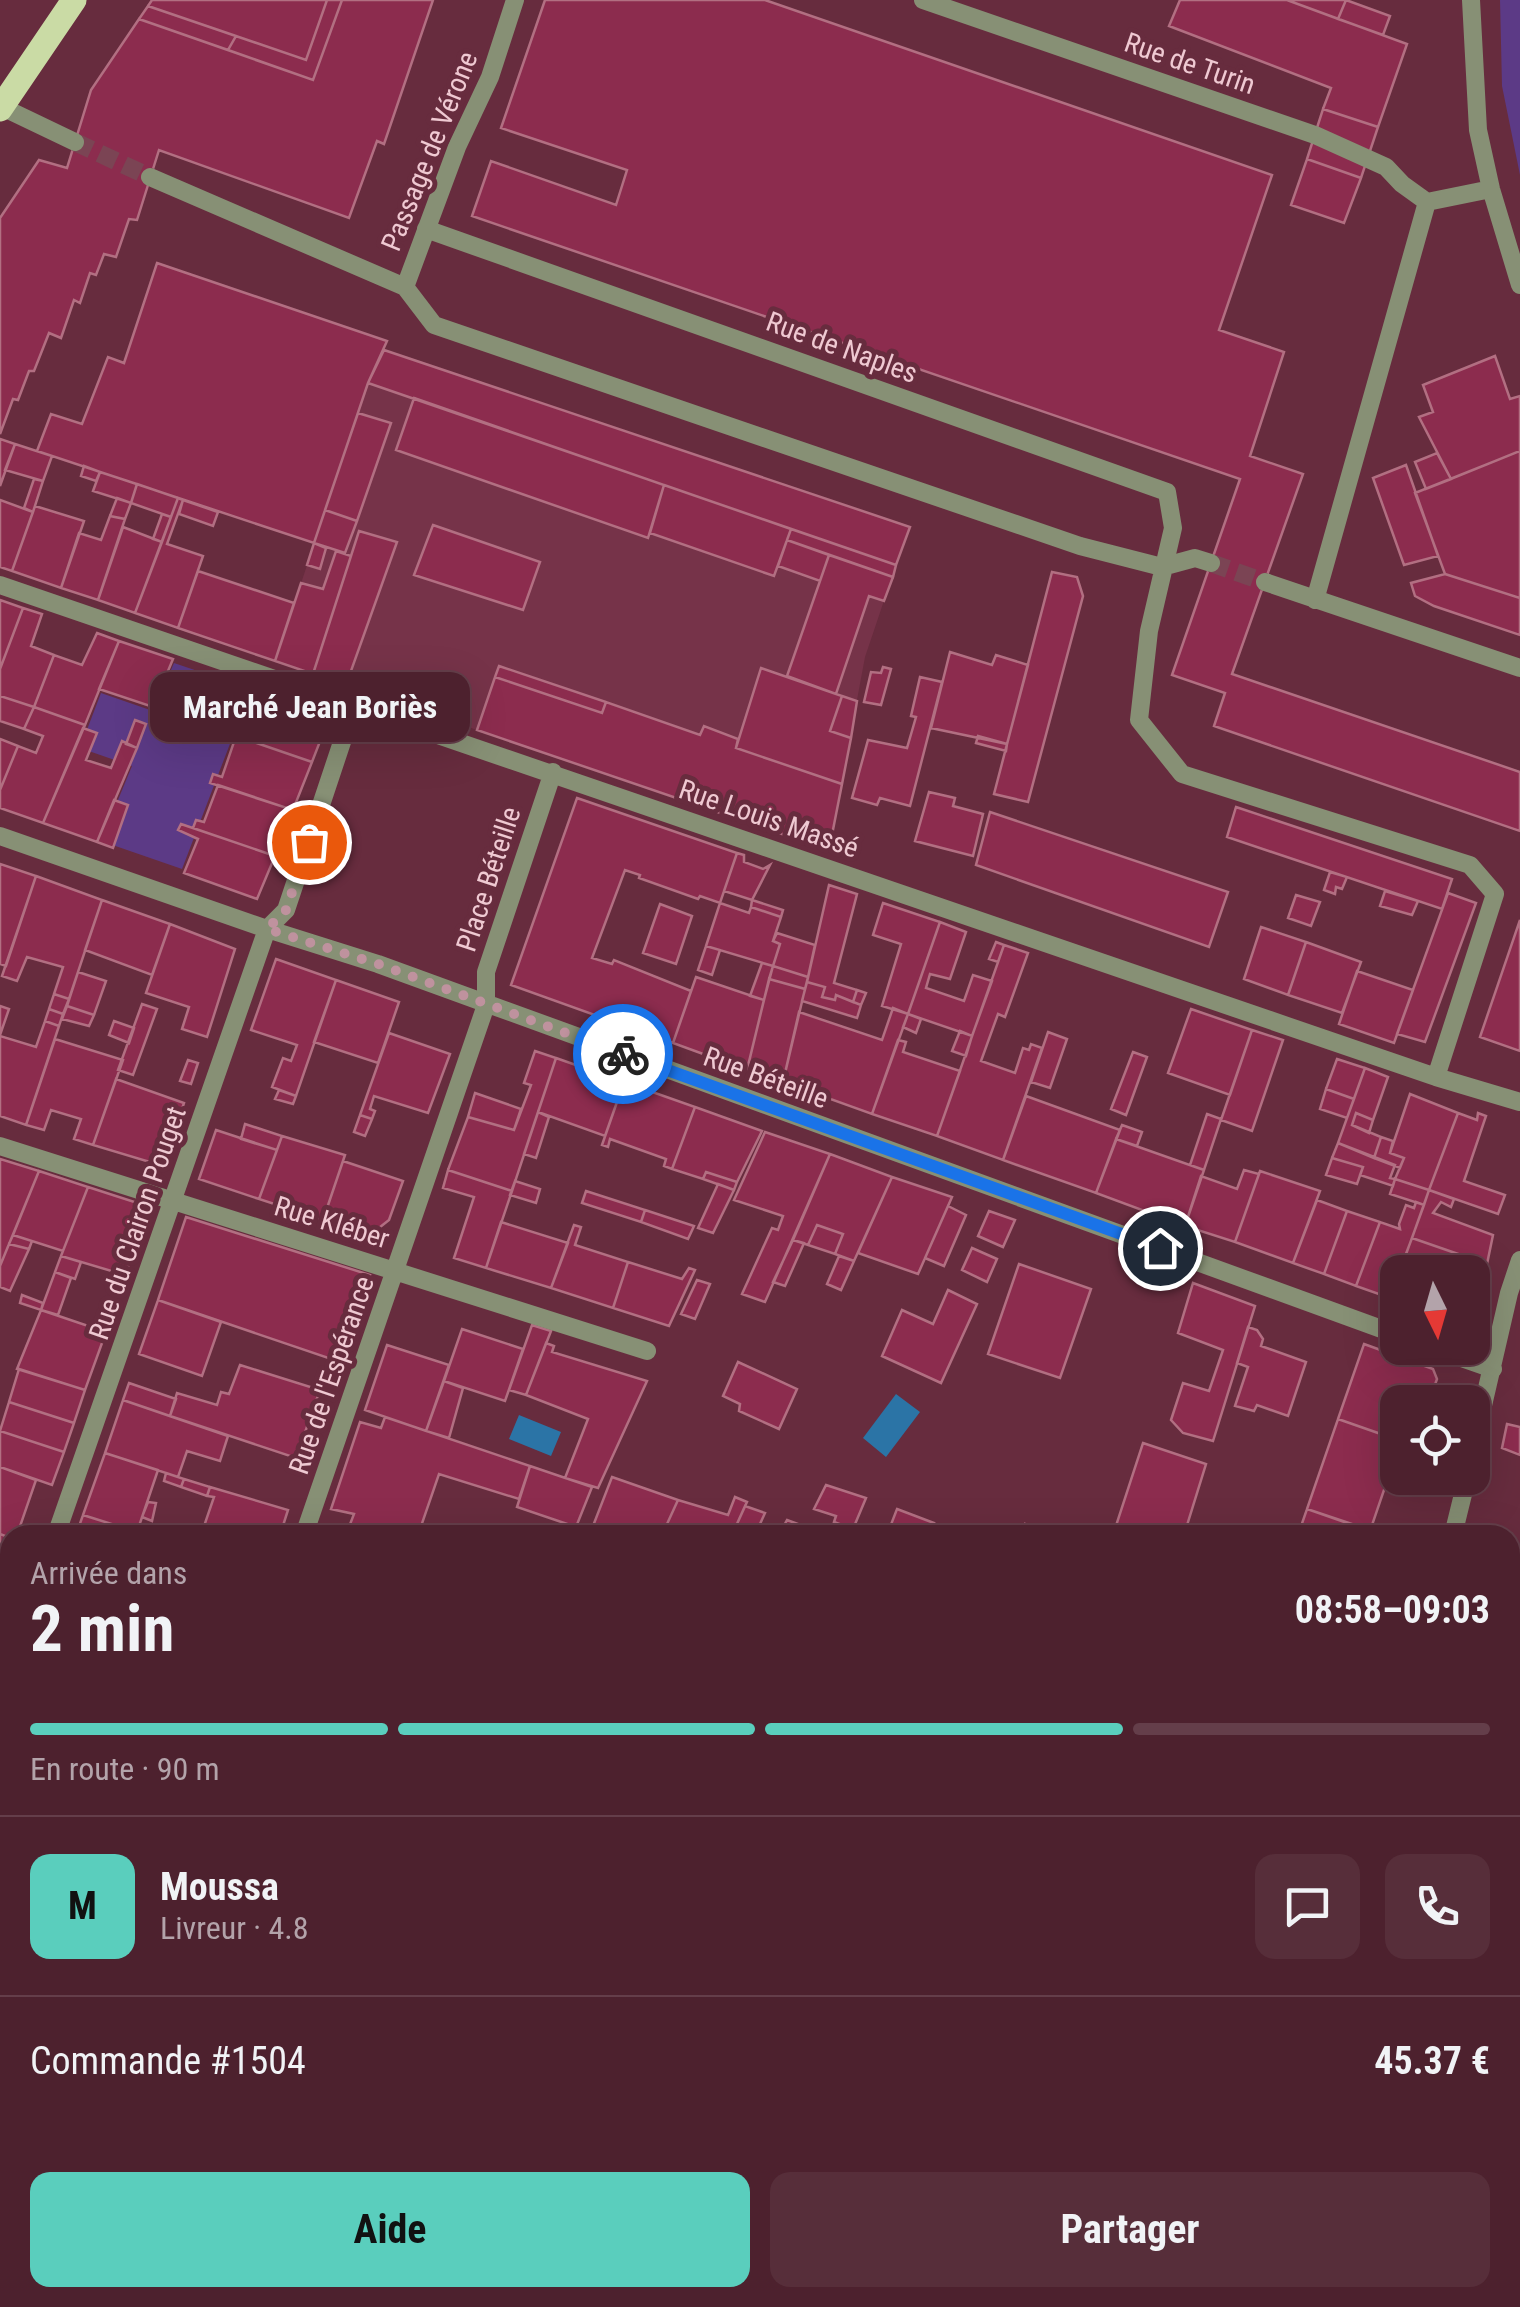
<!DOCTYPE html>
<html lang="fr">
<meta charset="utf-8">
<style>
:root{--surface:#4d212e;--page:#572e3a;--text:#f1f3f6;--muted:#b3a3aa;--line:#643e4a;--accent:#5acebd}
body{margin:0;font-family:"Roboto Condensed",sans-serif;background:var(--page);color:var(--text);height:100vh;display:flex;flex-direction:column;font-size:38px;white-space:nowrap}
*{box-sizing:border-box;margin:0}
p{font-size:32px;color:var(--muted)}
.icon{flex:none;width:55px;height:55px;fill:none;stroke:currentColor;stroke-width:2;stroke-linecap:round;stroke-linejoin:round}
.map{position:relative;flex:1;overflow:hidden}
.drawer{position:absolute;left:0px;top:1525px;width:1520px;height:782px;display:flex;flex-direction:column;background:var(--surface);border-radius:30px 30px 0 0;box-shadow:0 10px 40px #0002,0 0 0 2px var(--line)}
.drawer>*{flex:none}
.needle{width:65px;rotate:175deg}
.fabs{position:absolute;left:1380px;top:1255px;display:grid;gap:20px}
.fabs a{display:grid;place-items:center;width:110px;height:110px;border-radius:20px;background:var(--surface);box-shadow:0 10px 40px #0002,0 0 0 2px var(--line);font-size:50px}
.pin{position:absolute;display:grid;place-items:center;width:85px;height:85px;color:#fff;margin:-42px;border:5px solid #fff;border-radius:50%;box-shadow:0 2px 10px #0007}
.courier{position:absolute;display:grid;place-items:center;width:100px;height:100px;margin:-50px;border:8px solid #1a73e8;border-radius:50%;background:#fff;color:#222;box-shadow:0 2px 12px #0007}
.bubble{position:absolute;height:70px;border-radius:20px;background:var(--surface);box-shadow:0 10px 40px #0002,0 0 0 2px var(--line);font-size:32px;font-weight:700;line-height:70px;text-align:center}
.overview em{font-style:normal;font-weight:700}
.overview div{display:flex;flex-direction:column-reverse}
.overview{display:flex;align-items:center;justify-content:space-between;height:170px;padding:0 30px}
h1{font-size:65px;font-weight:700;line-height:75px}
.bar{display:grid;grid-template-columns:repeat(4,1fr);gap:15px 10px;align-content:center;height:120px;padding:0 30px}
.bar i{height:12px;border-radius:8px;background:var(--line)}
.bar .on{background:var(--accent)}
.bar p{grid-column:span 4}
.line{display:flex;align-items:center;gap:25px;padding:0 30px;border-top:2px solid var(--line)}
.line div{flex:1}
.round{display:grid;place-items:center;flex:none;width:105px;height:105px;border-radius:20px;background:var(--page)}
.action{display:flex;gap:20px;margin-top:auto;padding:20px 30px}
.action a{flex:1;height:115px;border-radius:20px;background:var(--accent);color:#111;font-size:40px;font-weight:700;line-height:115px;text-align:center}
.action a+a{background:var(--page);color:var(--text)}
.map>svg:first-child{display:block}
.built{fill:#763349}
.green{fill:#5c3a86}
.water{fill:#2b74a6}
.building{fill:#8c2c4e;stroke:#b26f82;stroke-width:2.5}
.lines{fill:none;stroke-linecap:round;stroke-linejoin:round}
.minor-tunnel{stroke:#7b4454;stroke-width:18;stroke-dasharray:18 9;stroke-linecap:butt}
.minor{stroke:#879075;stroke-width:18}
.major{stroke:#cadba5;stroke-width:25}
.done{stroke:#bf929e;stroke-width:10;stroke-dasharray:0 18}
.route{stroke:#1a73e8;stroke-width:12}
.labels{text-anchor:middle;stroke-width:10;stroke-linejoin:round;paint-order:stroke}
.street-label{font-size:28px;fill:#efc9d2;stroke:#672c3e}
</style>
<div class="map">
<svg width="1520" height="2307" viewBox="0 0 1520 2307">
<rect width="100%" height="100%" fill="#672c3e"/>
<path class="built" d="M368 383 896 565 865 657 829 850 275 661Z"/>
<path class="green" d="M1500 0H1520V175L1502 86Z
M174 663 251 689 182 869 101 841 132 766 80 748 101 693 153 711Z"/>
<path class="water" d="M896 1394 920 1412 886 1457 863 1438Z
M519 1415 561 1432 551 1456 509 1439Z"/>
<path class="building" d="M152 0H327L306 60 148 6Z
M327 0H342L313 80 228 50 236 36 306 60Z
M342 0H433L384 144 377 141 349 218 159 150 137 220 129 219 116 257 104 254 96 275 90 273 80 303 74 300 61 338 49 333 34 371H29L18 400 13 399 0 434V218L39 160 67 168 91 90 139 19 313 80Z
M545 0H765L1272 175 1219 330 1284 352 1250 456 1303 474 1232 674 1520 772V831L1214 726 1225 693 1172 675 1240 479 472 216 491 161 616 205 627 170 501 128Z
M1180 0H1287L1407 44 1378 127 1323 109 1331 88 1169 26Z
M1287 0H1346L1338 19Z
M1346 0 1390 16 1383 35 1338 19Z
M148 6 236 36 228 50 139 19Z
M1323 109 1378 127 1361 178 1307 159Z
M1307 159 1361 178 1344 223 1291 205Z
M157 263 387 341 368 383 314 543 37 451 51 414 82 424 108 357 124 363Z
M384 350 910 527 896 565 368 383Z
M1495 356 1510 399 1520 396V451L1451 479 1419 417 1433 412 1423 385Z
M414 398 664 485 648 538 396 450Z
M358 413 391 423 357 521 325 510Z
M0 439 15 444 0 486Z
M15 444 52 456 43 481 5 470Z
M1520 451V598L1445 574 1415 493Z
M1437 453 1451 479 1426 489 1415 462Z
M1406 465 1438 556 1404 565 1373 478Z
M84 466 100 472 96 481 81 476Z
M100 472 137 484 131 503 93 491Z
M34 479 43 481 33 512 24 508Z
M137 484 178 498 171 517 131 503Z
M664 485 791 529 774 576 650 533Z
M117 498 131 503 125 519 110 516Z
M178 498 183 500 167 544 203 556 178 628 135 613Z
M0 500 33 512 12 571 0 567Z
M183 500 218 512 213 526 179 514Z
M35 506 84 521 61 588 12 571Z
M325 510 357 521 345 553 314 543Z
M162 514 171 517 162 542 153 539Z
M110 516 125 519 98 600 61 588 79 533 101 540Z
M433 525 540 562 523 610 414 575Z
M123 527 162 542 135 613 98 600Z
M791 529 896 565 893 577 787 540Z
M359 531 397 542 346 685 313 674Z
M787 540 829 555 820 581 778 566Z
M314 543 326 548 320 569 307 565Z
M336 551 351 556 313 674 275 661 301 583 323 589Z
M829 555 893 577 884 601 869 596 836 694 787 676Z
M198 571 294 603 275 661 178 628Z
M1052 572 1077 577 1083 596 1028 802 994 794Z
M1445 574 1520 598V635L1434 606 1415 596 1411 583Z
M0 600 23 608 0 669Z
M23 608 42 614 31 646 54 655 34 707 0 696V669Z
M97 633 119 641 85 725 34 707 54 655 82 665Z
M119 641 173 659 153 707 99 689Z
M950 652 992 665 996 655 1028 665 1007 744 931 728Z
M499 666 606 702 602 713 495 677Z
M883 667 891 669 881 705 864 702 871 672 881 673Z
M761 668 842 696 830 731 851 738 842 784 736 748Z
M495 677 602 713 606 702 700 735 704 726 738 739 736 748 842 784 829 850 477 730Z
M920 677 942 682 910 806 880 798 877 805 852 798 868 740 907 748 916 717 911 716Z
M247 685 331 713 312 762 236 736 251 695 244 693Z
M0 696 34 707 24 729 0 721Z
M842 696 857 701 851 738 830 731Z
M34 707 85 725 43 823 0 808V790L18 746 36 753 43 736 24 729Z
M135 720 146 724 137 748 126 744Z
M83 728 97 733 86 760 111 768 122 741 137 748 97 842 43 823Z
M236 736 312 762 293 810 210 783 213 774 222 777Z
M978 736 1007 744 1006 751 976 743Z
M0 739 18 746 0 790Z
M218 785 293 810 275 856 193 828 196 820 204 822Z
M929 792 955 798 953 806 983 814 973 856 915 841Z
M577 798 737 853 720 903 700 896 698 899 639 878 640 875 625 870 592 958 612 964 614 960 691 991 673 1043 511 985Z
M114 800 128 805 113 848 97 842Z
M1236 807 1452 879 1442 909 1227 837Z
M990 812 1228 892 1209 947 976 865Z
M181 824 275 856 257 899 184 873 198 839 178 830Z
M737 853 744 855V862L763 869 770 865 752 900 724 891Z
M0 864 36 876 6 966 0 964Z
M1330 872 1347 877 1342 889 1336 887 1335 894 1324 890Z
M36 876 102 900 69 999 54 994 63 967 27 957 17 981 2 976Z
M829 885 857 894 834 983 857 990 853 1002 836 995 835 1000 822 997 825 987 807 982Z
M1385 891 1418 901 1412 915 1380 906Z
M1448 893 1476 903 1425 1042 1397 1034Z
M1296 895 1320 902 1311 926 1288 918Z
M102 900 170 924 152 975 85 950Z
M752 900 783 910 781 917 751 907Z
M720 903 749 913 751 907 781 917 773 941 780 944 773 966 706 946Z
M883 903 940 922 908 1014 882 1006 901 944 873 935Z
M660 904 692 916 676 964 643 953Z
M1520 920V1051L1480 1037Z
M940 922 966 932 950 979 930 974 926 988 964 1001 973 975 992 981 972 1036 908 1014Z
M170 924 235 949 207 1037 182 1029 189 1007 146 993Z
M1261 927 1306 942 1288 995 1244 979Z
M777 933 815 945 808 977 773 966 780 944 773 941Z
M996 942 1004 945 998 962 989 959Z
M1306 942 1361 962 1342 1013 1288 995Z
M1004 945 1028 953 1005 1017 998 1014 981 1061 1015 1073 1023 1048 1029 1050 1031 1044 1042 1048 1003 1160 937 1136Z
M706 946 720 950 712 975 698 970Z
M276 959 336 980 296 1096 272 1087 283 1058 291 1061 297 1045 251 1030Z
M762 963 773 966 764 1000 750 996Z
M773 966 808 977 805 989 769 979Z
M1357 971 1413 990 1394 1043 1339 1024Z
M78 972 106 981 94 1015 67 1006Z
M696 977 764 1000 747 1070 673 1043Z
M769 979 805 989 783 1082 747 1070Z
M336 980 399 1002 378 1063 314 1042Z
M807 982 825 987 822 997 835 1000 836 995 861 1005 857 1018 802 1001Z
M857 990 866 993 861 1005 853 1002Z
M54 994 69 999 63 1014 49 1009Z
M142 1004 157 1009 133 1075 118 1070Z
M0 1006 9 1009 0 1035Z
M67 1006 94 1015 89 1026 62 1019Z
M893 1008 908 1014 872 1114 783 1082 799 1012 882 1040Z
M49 1009 63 1014 59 1026 45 1021Z
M1191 1009 1252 1030 1230 1095 1168 1073Z
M908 1014 921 1019 916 1033 903 1027Z
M45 1021 59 1026 26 1125 0 1116V1036L36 1047Z
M114 1021 134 1028 129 1043 109 1035Z
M1252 1030 1283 1040 1252 1131 1221 1120Z
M960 1031 972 1036 966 1056 952 1051Z
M1048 1032 1067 1039 1050 1088 1031 1082Z
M389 1033 450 1054 428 1113 374 1096 370 1109 375 1111 372 1119 360 1115Z
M55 1039 123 1060 93 1145 74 1139 81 1119 51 1110 44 1130 26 1125Z
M898 1040 906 1042 903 1052 960 1071 937 1136 872 1114Z
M535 1051 556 1058 512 1191 448 1170 468 1117 514 1130 531 1085 524 1083Z
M1133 1052 1147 1057 1126 1115 1111 1109Z
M556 1058 624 1082 605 1136 538 1112Z
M1337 1059 1365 1068 1354 1099 1326 1089Z
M188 1060 198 1063 191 1084 180 1081Z
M1365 1068 1388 1077 1373 1120 1356 1113 1352 1125 1381 1137 1374 1158 1338 1143Z
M116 1079 184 1103 163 1166 93 1145Z
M624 1082 695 1107 672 1169 664 1166 666 1159 610 1139 608 1147 602 1145Z
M1326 1089 1354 1099 1347 1118 1320 1109Z
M279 1090 296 1096 293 1104 275 1099Z
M475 1093 521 1109 514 1130 468 1117Z
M1410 1094 1458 1113 1429 1190 1395 1179 1404 1158 1390 1153Z
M1026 1096 1120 1130 1096 1193 1003 1160Z
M695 1107 762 1131 737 1182 706 1172 703 1179 672 1169Z
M538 1112 549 1117 536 1158 524 1154Z
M1356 1113 1373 1120 1369 1133 1352 1125Z
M1458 1113 1477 1120 1478 1113 1486 1116 1464 1181 1505 1195 1498 1214 1429 1190Z
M1207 1114 1221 1119 1204 1170 1190 1165Z
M360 1115 372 1119 365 1136 354 1132Z
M245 1124 282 1136 277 1150 241 1139Z
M1122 1125 1142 1132 1137 1146 1116 1139Z
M216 1130 277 1150 259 1199 199 1179Z
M765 1132 830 1154 765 1302 742 1294 772 1228 778 1230 783 1216 734 1200Z
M282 1136 345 1155 323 1220 259 1199Z
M1381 1137 1393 1141 1390 1153 1404 1158 1400 1168 1374 1158Z
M1116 1139 1204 1170 1185 1226 1096 1193Z
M1338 1143 1395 1165 1390 1178 1395 1179 1393 1186 1360 1175 1363 1167 1332 1158Z
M830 1154 892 1177 854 1261 835 1254 843 1234 817 1225 808 1245 793 1240Z
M1332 1158 1363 1167 1357 1184 1326 1175Z
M0 1159 39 1171 0 1266Z
M343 1161 403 1181 389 1220 370 1235 323 1220Z
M448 1170 512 1191 486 1268 454 1258 474 1197 443 1188Z
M1244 1170 1259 1174 1235 1242 1185 1226 1201 1176 1237 1189Z
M39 1171 88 1187 63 1251 13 1235Z
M1260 1171 1320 1191 1293 1263 1235 1242Z
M706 1172 737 1182 734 1190 703 1179Z
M892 1177 952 1197 918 1274 858 1253Z
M1395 1179 1429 1190 1424 1205 1390 1194Z
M515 1181 540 1189 536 1203 510 1195Z
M718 1184 734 1190 713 1233 698 1228Z
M88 1187 150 1207 125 1275 61 1256Z
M1429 1190 1454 1199 1451 1207 1441 1202 1433 1213 1493 1235 1487 1264 1412 1238Z
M586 1191 645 1210 641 1222 582 1203Z
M1317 1200 1347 1211 1324 1274 1293 1263Z
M1416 1202 1424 1205 1390 1298 1356 1286 1380 1222 1400 1229 1399 1224 1406 1205 1414 1208Z
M948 1206 966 1215 944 1266 925 1258Z
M645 1210 694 1226 688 1239 641 1222Z
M989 1211 1015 1220 1003 1247 978 1236Z
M1347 1211 1380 1222 1356 1286 1324 1274Z
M186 1217 370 1275 340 1362 158 1300Z
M501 1222 568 1243 551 1288 486 1268Z
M574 1225 581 1227 575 1245 628 1262 613 1308 551 1288Z
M817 1225 843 1234 835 1254 808 1245Z
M13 1235 32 1241 29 1249 9 1244Z
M1412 1238 1487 1264 1472 1321V1272H1399Z
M793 1240 804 1243 785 1286 773 1282Z
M9 1244 29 1249 10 1291 0 1287V1266Z
M972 1248 997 1259 987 1282 962 1270Z
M61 1256 81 1262 75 1279 55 1272Z
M839 1256 854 1261 841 1290 827 1284Z
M628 1262 682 1279 689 1268 695 1270 669 1326 613 1308Z
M1019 1264 1091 1289 1060 1378 988 1354Z
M55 1272 71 1278 58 1315 41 1310Z
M697 1280 710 1284 695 1319 681 1314Z
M1193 1283 1255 1306 1213 1441 1183 1433 1171 1420 1183 1383 1209 1391 1223 1350 1178 1333Z
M948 1290 977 1304 941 1383 882 1356 902 1310 933 1324Z
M22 1295 43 1303 41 1310 20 1303Z
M158 1300 221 1322 202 1376 139 1354Z
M41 1310 106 1332 85 1390 17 1369Z
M532 1325 551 1331 526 1395 509 1390Z
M1248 1327 1257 1330 1263 1339 1261 1346 1306 1362 1288 1416 1257 1405 1254 1411 1235 1406 1248 1367 1237 1363Z
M462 1329 523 1349 505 1401 444 1381Z
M546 1343 554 1346 552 1352 647 1381 598 1488 565 1478 588 1419 526 1395Z
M1364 1344 1433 1369 1437 1379 1429 1402H1398V1440L1338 1419Z
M387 1345 449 1365 426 1431 365 1410Z
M738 1362 797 1389 779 1429 739 1411 740 1404 723 1396Z
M240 1365 320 1390 296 1458 170 1416 177 1393 217 1405 221 1392 229 1394Z
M19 1369 85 1390 74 1423 9 1402Z
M444 1381 463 1388 449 1438 426 1431Z
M129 1383 176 1399 170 1416 123 1400Z
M123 1400 228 1436 220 1461 187 1451 178 1477 105 1453Z
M9 1402 74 1423 64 1452 0 1431Z
M385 1417 530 1466 519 1499 439 1474 418 1535H375L349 1527 354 1514 331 1509 360 1422 381 1428Z
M1338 1419 1398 1440V1449L1370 1531 1307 1509Z
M1507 1424 1520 1427V1455L1502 1448Z
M0 1431 64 1452 52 1485 0 1467Z
M1143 1443 1206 1464 1184 1535H1113Z
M105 1453 158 1470 137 1532 83 1515Z
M530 1466 592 1487 576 1527 517 1507Z
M0 1467 36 1480 17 1535 10 1538 0 1534Z
M166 1473 184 1479 181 1487 164 1481Z
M612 1477 678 1500 662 1535H622L593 1526Z
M184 1479 210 1487 207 1496 181 1487Z
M826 1485 866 1498 853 1529 834 1522 836 1516 814 1509Z
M210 1487 288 1510 280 1535H201L214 1497 207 1496Z
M735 1497 747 1502 732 1535H662L678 1500 728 1515Z
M148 1502 156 1503 152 1521 142 1517Z
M745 1506 765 1513 755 1535H732Z
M897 1509 934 1523 929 1535H887Z
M1307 1509 1379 1533 1378 1535H1298Z
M83 1515 137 1532 140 1535H76Z
M787 1520 806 1527 803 1535H779Z
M1025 1524 1042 1531 1040 1535H1021Z
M946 1525 977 1535H941Z
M349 1527 375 1535H346Z
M0 1534 10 1538V1572L0 1601Z
M1510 1565 1520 1570V1614L1510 1610Z
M1510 1616 1520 1621 1518 1680 1510 1676Z
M1520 1719V1776L1510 1793V1737Z
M1520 1776V1805L1510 1799Z
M4 1860 10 1862V1945L0 1942V1873Z
M1510 1932 1520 1940V1950L1510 1962Z
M0 1942 10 1945V2020L0 2016Z
M1510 2118 1519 2125 1510 2137 1520 2144V2167L1510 2179Z
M1519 2125 1520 2126V2144L1510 2137Z
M0 2162 10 2166V2190L0 2186Z
M1520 2167V2201L1510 2192V2179Z
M1510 2192 1520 2201V2307H1496L1484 2298H1510Z
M0 2294 18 2299 15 2307H0Z
M60 2298H132L129 2307H75L59 2301Z
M442 2298 439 2307H427L430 2298Z
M449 2298H488L485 2307Z
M513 2298H542L539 2307H509Z
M553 2298H597L612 2303 610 2307H550Z
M889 2298H965L962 2307H918Z
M1081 2298H1132L1162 2307H1078Z
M1246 2298H1259L1256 2307H1243Z
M1259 2298H1274L1303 2307H1256Z"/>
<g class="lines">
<path class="minor-tunnel" d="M75 142 150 177
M1211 563 1265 582"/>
<path class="minor" d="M923 0 1315 135 1386 167 1402 184 1427 202 1491 189
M1471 0 1478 130 1491 189 1520 285
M2 107 75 142
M150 177 405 287 457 147 490 77 515 0
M426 229 1167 492 1173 528 1149 631 1139 720 1182 774 1470 865 1495 894 1436 1077
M405 287 434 325 1080 546 1162 567 1195 558 1211 563
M1265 582 1520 668
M0 585 1436 1077 1520 1102
M1315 600 1427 202
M0 836 267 929 378 964 1398 1335
M0 1146 647 1351
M1433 1348 1493 1369
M1472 1453 1509 1293 1520 1260
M56 1535 267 929 286 910 354 706
M304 1535 486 1005V972L553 772
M1453 1535 1467 1478
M0 1694 10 1666
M0 1785 10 1789
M1510 1839 1520 1845
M797 2298 827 2307
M1429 2298 1440 2307
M35 2307 38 2298
M1343 2307 1345 2298"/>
<path class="major" d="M0 109 74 0"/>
</g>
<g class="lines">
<path class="done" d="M309 842 286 910 267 929 378 964 623 1054"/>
<path class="route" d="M623 1054 1160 1248"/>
</g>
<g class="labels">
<g class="street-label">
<text transform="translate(1190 63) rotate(19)" y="10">Rue de Turin</text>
<text transform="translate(429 151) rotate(-68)" y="10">Passage de Vérone</text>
<text transform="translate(842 347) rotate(20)" y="10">Rue de Naples</text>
<text transform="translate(769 818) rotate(19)" y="10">Rue Louis Massé</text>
<text transform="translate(488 879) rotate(-72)" y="10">Place Béteille</text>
<text transform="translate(766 1077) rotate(20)" y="10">Rue Béteille</text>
<text transform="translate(332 1222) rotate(17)" y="10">Rue Kléber</text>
<text transform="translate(137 1223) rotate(-71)" y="10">Rue du Clairon Pouget</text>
<text transform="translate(331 1375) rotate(-71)" y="10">Rue de l'Espérance</text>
</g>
</g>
</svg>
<div class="fabs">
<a><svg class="needle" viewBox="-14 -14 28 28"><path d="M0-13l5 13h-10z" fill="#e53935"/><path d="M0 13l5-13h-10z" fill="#b3a3aa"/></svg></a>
<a><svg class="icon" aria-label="locate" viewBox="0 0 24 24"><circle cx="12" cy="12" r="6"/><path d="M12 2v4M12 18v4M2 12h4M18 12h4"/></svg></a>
</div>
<div class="pin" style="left:309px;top:842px;background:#ea580c"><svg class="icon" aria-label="bag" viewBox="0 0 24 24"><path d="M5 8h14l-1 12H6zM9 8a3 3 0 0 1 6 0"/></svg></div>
<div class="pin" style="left:1160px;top:1248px;background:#1f2937"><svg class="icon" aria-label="home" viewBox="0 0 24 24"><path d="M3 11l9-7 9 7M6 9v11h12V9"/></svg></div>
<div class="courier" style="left:623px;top:1054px"><svg class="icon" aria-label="bike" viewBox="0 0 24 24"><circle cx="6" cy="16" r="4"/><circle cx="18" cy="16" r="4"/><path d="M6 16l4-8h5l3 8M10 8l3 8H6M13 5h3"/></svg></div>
<div class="bubble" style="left:150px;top:672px;width:320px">Marché Jean Boriès</div>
<section class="drawer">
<div class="overview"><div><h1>2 min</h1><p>Arrivée dans</p></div><em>08:58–09:03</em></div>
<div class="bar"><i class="on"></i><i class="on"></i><i class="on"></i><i></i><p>En route · 90 m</p></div>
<div class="line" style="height:180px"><b class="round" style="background:var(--accent);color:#111">M</b><div><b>Moussa</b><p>Livreur · 4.8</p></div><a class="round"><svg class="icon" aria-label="chat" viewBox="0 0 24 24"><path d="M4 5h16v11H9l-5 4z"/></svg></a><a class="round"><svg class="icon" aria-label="phone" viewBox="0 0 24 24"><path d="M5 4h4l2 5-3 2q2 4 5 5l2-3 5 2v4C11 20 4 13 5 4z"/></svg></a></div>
<div class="line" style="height:130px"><div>Commande #1504</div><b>45.37 €</b></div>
<div class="action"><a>Aide</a><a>Partager</a></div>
</section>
</div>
